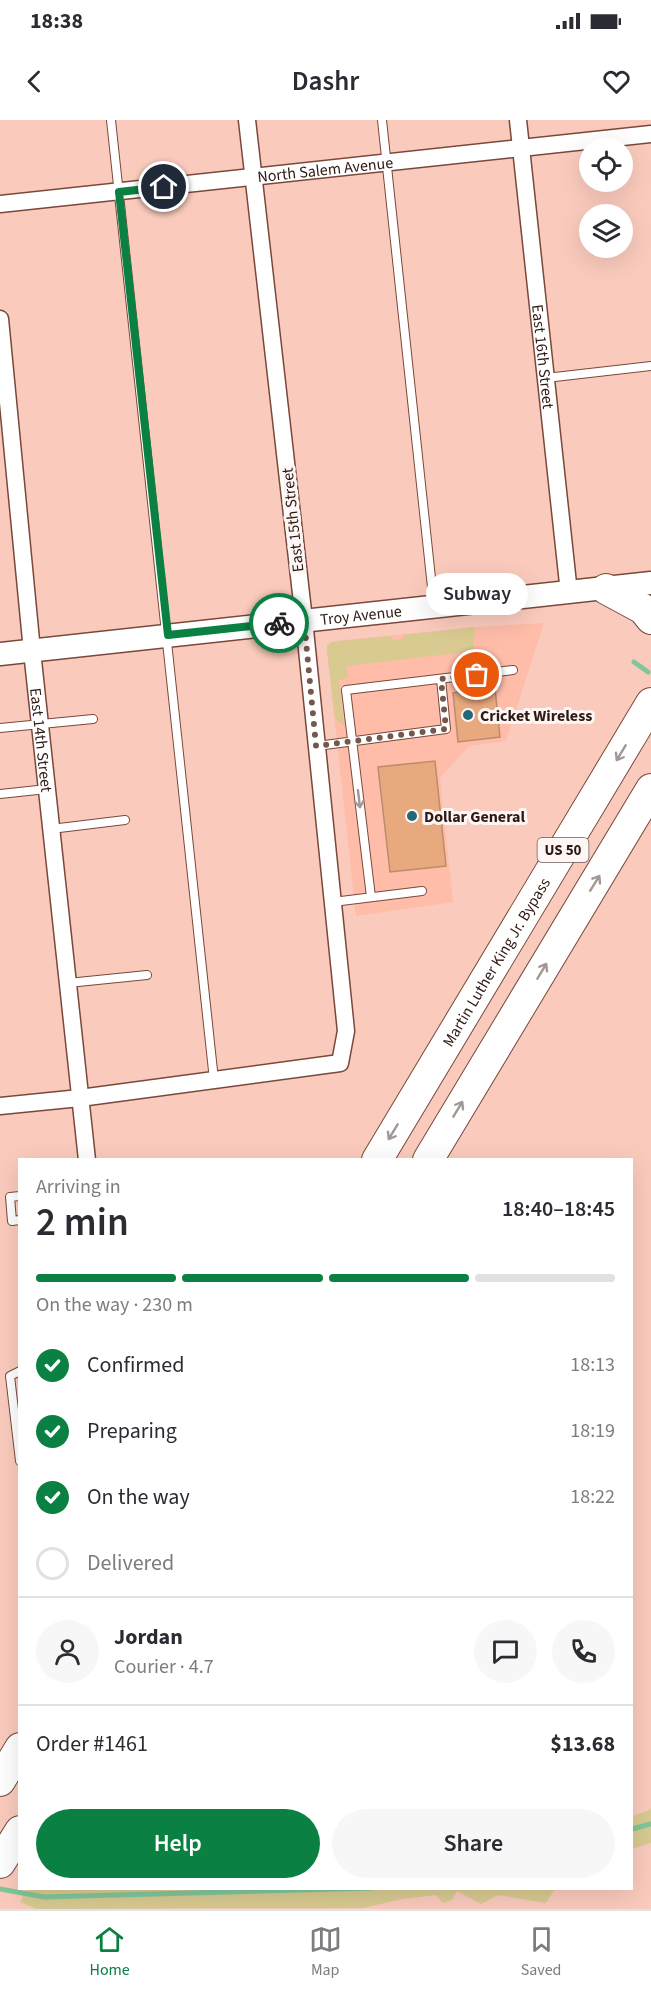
<!DOCTYPE html>
<meta charset="utf-8">
<style>
:root{--surface:#fff;--page:#f7f7f7;--text:#2b2b33;--muted:#7c7c81;--line:#e1e1e2;--accent:#0b8043}
body{margin:0;font-family:"Source Sans 3",sans-serif;background:var(--page);color:var(--text);height:100vh;display:flex;flex-direction:column;font-size:22px;white-space:nowrap}
*{box-sizing:border-box;margin:0}
p{font-size:20px;color:var(--muted)}
.icon{flex:none;width:33px;height:33px;fill:none;stroke:currentColor;stroke-width:2;stroke-linecap:round;stroke-linejoin:round}
.map{position:relative;flex:1;overflow:hidden}
.panel{position:absolute;left:18px;top:1038px;width:615px;height:732px;display:flex;flex-direction:column;background:var(--surface);border-radius:0px;box-shadow:0 6px 24px #0002}
.panel>*{flex:none}
.tools{position:absolute;left:579px;top:18px;display:grid;gap:12px}
.tools a{display:grid;place-items:center;width:54px;height:54px;border-radius:50%;background:var(--surface);box-shadow:0 6px 24px #0002;font-size:30px}
.pin{position:absolute;display:grid;place-items:center;width:51px;height:51px;color:#fff;margin:-26px;border:3px solid #fff;border-radius:50%;box-shadow:0 2px 6px #0007}
.courier{position:absolute;display:grid;place-items:center;width:60px;height:60px;margin:-30px;border:4px solid #0b8043;border-radius:50%;background:#fff;color:#222;box-shadow:0 2px 8px #0007}
.bubble{position:absolute;height:42px;border-radius:21px;background:var(--surface);box-shadow:0 6px 24px #0002;font-size:20px;font-weight:600;line-height:42px;text-align:center}
.head em{font-style:normal;font-weight:600}
.head div{display:flex;flex-direction:column-reverse}
.head{display:flex;align-items:center;justify-content:space-between;height:102px;padding:0 18px}
h1{font-size:39px;font-weight:600;line-height:45px}
.bar{display:grid;grid-template-columns:repeat(4,1fr);gap:9px 6px;align-content:center;height:72px;padding:0 18px}
.bar i{height:8px;border-radius:4px;background:var(--line)}
.bar .active{background:var(--accent)}
.bar p{grid-column:span 4}
.line{display:flex;align-items:center;gap:15px;padding:0 18px;border-top:2px solid var(--line)}
.line div{flex:1}
.round{display:grid;place-items:center;flex:none;width:63px;height:63px;border-radius:32px;background:var(--page)}
ol{padding:0 18px;list-style:none}
li{display:flex;align-items:center;gap:18px;height:66px}
li p{margin-inline-start:auto}
li .icon{padding:6px;border-radius:50%;background:var(--accent);color:#fff;stroke-width:4}
li:last-child{color:var(--muted)}
li i{width:33px;height:33px;border:3px solid var(--line);border-radius:50%}
.button{display:flex;gap:12px;margin-top:auto;padding:12px 18px}
.button a{flex:1;height:69px;border-radius:36px;background:var(--accent);color:#fff;font-size:24px;font-weight:600;line-height:69px;text-align:center}
.button a+a{background:var(--page);color:var(--text)}
.status{display:flex;justify-content:space-between;align-items:center;height:42px;padding:0 30px;background:var(--surface);direction:ltr}
.status svg{height:16px;fill:currentColor}
header{display:flex;justify-content:space-between;align-items:center;height:78px;padding:0 18px;background:var(--surface);font-size:27px;font-weight:600}
.dock{display:flex;justify-content:space-around;align-items:center;height:84px;border-top:2px solid var(--line);background:var(--surface);font-size:16px;color:var(--muted)}
.dock a{display:grid;justify-items:center;gap:3px}
.dock .active{color:var(--accent)}
.map>svg:first-child{display:block}
.built{fill:#febca9}
.green{fill:#d8ca90}
.lines{fill:none;stroke-linecap:round;stroke-linejoin:round}
.stream{stroke:#80c69b;stroke-width:5}
.building{fill:#e7a97d;stroke:#ba8d6c;stroke-width:1.5}
.lane-casing{stroke:#79483a;stroke-width:10}
.street-casing{stroke:#79483a;stroke-width:19}
.secondary-casing{stroke:#79483a;stroke-width:25}
.highway-casing{stroke:#79483a;stroke-width:32}
.lane{stroke:#fff;stroke-width:8}
.street{stroke:#fff;stroke-width:16}
.secondary{stroke:#fff;stroke-width:22}
.highway{stroke:#fff;stroke-width:30}
.oneway{stroke:#a19895}
.done{stroke:#75574e;stroke-width:6;stroke-dasharray:0 10.8}
.route{stroke:#0b8043;stroke-width:8}
.poi-dot{fill:#236879;stroke:#fdf6f5;stroke-width:2}
.labels{text-anchor:middle;stroke-width:6;stroke-linejoin:round;paint-order:stroke}
.shield{fill:#fdf6f5;stroke:#6c5b57;stroke-width:1.5}
.shield-label{font-size:15px;font-weight:bold;fill:#2e1913}
.street-label{font-size:16px;fill:#2e1913;stroke:#fdf6f5}
.poi-label{font-size:16px;font-weight:bold;fill:#2e1913;stroke:#fdf6f5;text-anchor:start}
</style>
<div class="status"><b>18:38</b><svg viewBox="0 0 49 12"><path d="M0 12V9h3v3zM5 12V6h3v6zM10 12V3h3v9zM15 12V0h3v12zM26 1h20v11H26zM47 4h2v5h-2z"/></svg></div>
<header><svg class="icon" aria-label="back" viewBox="0 0 24 24"><path d="M15 5l-7 7 7 7"/></svg>Dashr<svg class="icon" aria-label="heart" viewBox="0 0 24 24"><path d="M12 20l-8-8c-3-5 5-10 8-4 3-6 11-1 8 4z"/></svg></header>
<div class="map">
<svg width="651" height="1789" viewBox="0 0 651 1789">
<rect width="100%" height="100%" fill="#facbbd"/>
<path class="built" d="M544 503 506 621 469 626 440 658 453 782 356 796 327 531 329 524 335 521 475 507Z"/>
<path class="green" d="M475 507 473 531 347 546 348 558 339 560 344 606 335 598 327 531V526L331 522 391 516 392 520 403 519V515Z
M651 1688V1723L632 1729V1696L647 1691Z
M27 1769 59 1770 91 1768 555 1769 546 1783 498 1775 481 1784 457 1771 452 1780 443 1783 436 1775 402 1779 363 1788 36 1789 20 1782Z"/>
<g class="lines">
<path class="stream" d="M634 542 648 552
M632 1709 651 1704
M0 1769 44 1777 373 1768"/>
</g>
<path class="building" d="M495 568 500 617 458 622 453 573Z
M435 641 446 746 390 752 378 647Z"/>
<g class="lines">
<g class="lane-casing">
<path id="lane" d="M111 0 214 960
M382 0 434 486
M546 258 651 246
M0 608 93 599
M317 626 446 609 441 559
M0 674 47 669
M51 709 125 700
M371 777 346 570 513 550
M333 782 422 771
M68 863 147 855
M20 1076 10 1077 12 1101 20 1100
M20 1251 10 1256 20 1341"/>
</g>
<g class="street-casing">
<g id="street">
<path id="s1" d="M518 0 569 473"/>
<path id="s2" d="M0 84 651 14"/>
<path id="s3" d="M0 199 32 531 87 1040"/>
<path d="M0 986 80 978 340 943 346 911 304 500 247 0"/>
</g>
</g>
<g class="secondary-casing">
<g id="secondary">
<path id="s4" d="M0 534 651 463"/>
</g>
</g>
<g class="highway-casing">
<g id="highway">
<path d="M606 469 643 489 651 499"/>
<path id="s5" d="M377 1040 651 583"/>
<path d="M428 1040 651 669"/>
<path d="M0 1661 20 1628"/>
<path d="M0 1743 20 1711"/>
</g>
</g>
<use href="#lane" class="lane"/>
<use href="#street" class="street"/>
<use href="#secondary" class="secondary"/>
<use href="#highway" class="highway"/>
</g>
<defs><path id="oneway-shaft" d="M-6 0H5M1.5-3L5.5 0L1.5 3" fill="none" stroke-width="1.6" stroke-linecap="round" stroke-linejoin="round" transform="scale(1.5)"/></defs>
<g class="oneway">
<use href="#oneway-shaft" transform="translate(621 633) rotate(121)"/>
<use href="#oneway-shaft" transform="translate(359 679) rotate(83)"/>
<use href="#oneway-shaft" transform="translate(595 763) rotate(-58)"/>
<use href="#oneway-shaft" transform="translate(542 851) rotate(-59)"/>
<use href="#oneway-shaft" transform="translate(458 989) rotate(-59)"/>
<use href="#oneway-shaft" transform="translate(393 1012) rotate(121)"/>
</g>
<g class="lines">
<path class="done" d="M279 503 304 500 316 626 446 609 441 559 477 555"/>
<path class="route" d="M164 67 119 72 168 515 279 503"/>
</g>
<g class="poi-dot">
<circle cx="468" cy="595" r="6"/>
<circle cx="412" cy="696" r="6"/>
</g>
<g class="labels">
<rect class="shield" x="537.5" y="718" width="51" height="24" rx="4.5"/>
<g class="shield-label">
<text x="563" y="735">US 50</text>
</g>
<g class="street-label">
<text dy="6" stroke="none"><textPath href="#s2" startOffset="327">North Salem Avenue</textPath></text>
<text dy="6" stroke="none"><textPath href="#s1" startOffset="238">East 16th Street</textPath></text>
<text transform="translate(292 400) rotate(-96)" y="6">East 15th Street</text>
<text dy="6" stroke="none"><textPath href="#s4" startOffset="363">Troy Avenue</textPath></text>
<text dy="6" stroke="none"><textPath href="#s3" startOffset="423">East 14th Street</textPath></text>
<text dy="6" stroke="none"><textPath href="#s5" startOffset="231">Martin Luther King Jr. Bypass</textPath></text>
</g>
<g class="poi-label">
<text x="480" y="601">Cricket Wireless</text>
<text x="424" y="702">Dollar General</text>
</g>
</g>
</svg>
<div class="tools">
<a><svg class="icon" aria-label="locate" viewBox="0 0 24 24"><circle cx="12" cy="12" r="6"/><path d="M12 2v4M12 18v4M2 12h4M18 12h4"/></svg></a>
<a><svg class="icon" aria-label="layers" viewBox="0 0 24 24"><path d="M12 4l9 5-9 5-9-5zM3 14l9 5 9-5"/></svg></a>
</div>
<div class="pin" style="left:477px;top:555px;background:#ea580c"><svg class="icon" aria-label="bag" viewBox="0 0 24 24"><path d="M5 8h14l-1 12H6zM9 8a3 3 0 0 1 6 0"/></svg></div>
<div class="pin" style="left:164px;top:67px;background:#1f2937"><svg class="icon" aria-label="home" viewBox="0 0 24 24"><path d="M3 11l9-7 9 7M6 9v11h12V9"/></svg></div>
<div class="courier" style="left:279px;top:503px"><svg class="icon" aria-label="bike" viewBox="0 0 24 24"><circle cx="6" cy="16" r="4"/><circle cx="18" cy="16" r="4"/><path d="M6 16l4-8h5l3 8M10 8l3 8H6M13 5h3"/></svg></div>
<div class="bubble" style="left:426px;top:453px;width:102px">Subway</div>
<section class="panel">
<div class="head"><div><h1>2 min</h1><p>Arriving in</p></div><em>18:40–18:45</em></div>
<div class="bar"><i class="active"></i><i class="active"></i><i class="active"></i><i></i><p>On the way · 230 m</p></div>
<ol>
<li><svg class="icon" aria-label="check" viewBox="0 0 24 24"><path d="M5 12l5 5 9-10"/></svg>Confirmed<p>18:13</p></li>
<li><svg class="icon" aria-label="check" viewBox="0 0 24 24"><path d="M5 12l5 5 9-10"/></svg>Preparing<p>18:19</p></li>
<li><svg class="icon" aria-label="check" viewBox="0 0 24 24"><path d="M5 12l5 5 9-10"/></svg>On the way<p>18:22</p></li>
<li><i></i>Delivered</li>
</ol>
<div class="line" style="height:108px"><a class="round"><svg class="icon" aria-label="person" viewBox="0 0 24 24"><circle cx="12" cy="8" r="4"/><path d="M4 21q1-7 8-7t8 7"/></svg></a><div><b>Jordan</b><p>Courier · 4.7</p></div><a class="round"><svg class="icon" aria-label="chat" viewBox="0 0 24 24"><path d="M4 5h16v11H9l-5 4z"/></svg></a><a class="round"><svg class="icon" aria-label="phone" viewBox="0 0 24 24"><path d="M5 4h4l2 5-3 2q2 4 5 5l2-3 5 2v4C11 20 4 13 5 4z"/></svg></a></div>
<div class="line" style="height:78px"><div>Order #1461</div><b>$13.68</b></div>
<div class="button"><a>Help</a><a>Share</a></div>
</section>
</div>
<nav class="dock">
<a class="active"><svg class="icon" aria-label="home" viewBox="0 0 24 24"><path d="M3 11l9-7 9 7M6 9v11h12V9"/></svg>Home</a>
<a><svg class="icon" aria-label="map" viewBox="0 0 24 24"><path d="M3 6l6-2 6 2 6-2v14l-6 2-6-2-6 2zM9 4v14M15 6v14"/></svg>Map</a>
<a><svg class="icon" aria-label="saved" viewBox="0 0 24 24"><path d="M7 4h10v16l-5-4-5 4z"/></svg>Saved</a>
</nav>
